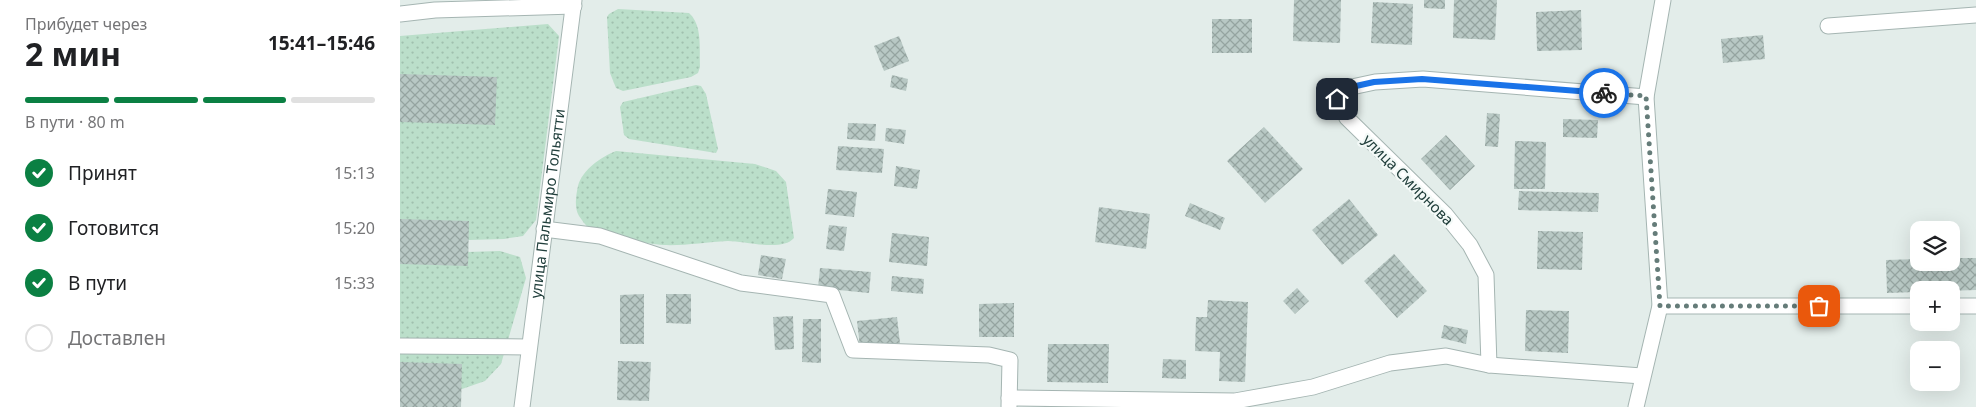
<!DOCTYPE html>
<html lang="ru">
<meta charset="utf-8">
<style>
:root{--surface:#fff;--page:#f2f2f2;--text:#202124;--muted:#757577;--line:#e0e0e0;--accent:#0b8043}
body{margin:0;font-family:"Noto Sans",sans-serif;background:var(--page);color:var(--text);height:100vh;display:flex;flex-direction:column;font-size:19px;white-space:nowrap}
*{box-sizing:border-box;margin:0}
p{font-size:16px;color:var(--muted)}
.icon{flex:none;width:28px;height:28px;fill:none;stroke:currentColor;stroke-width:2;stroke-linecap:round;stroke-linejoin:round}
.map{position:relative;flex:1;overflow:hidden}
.side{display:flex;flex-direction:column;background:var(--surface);width:400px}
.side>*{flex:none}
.controls{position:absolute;left:1510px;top:221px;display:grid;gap:10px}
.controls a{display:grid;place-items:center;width:50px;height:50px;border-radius:10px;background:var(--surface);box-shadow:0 5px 20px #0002;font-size:25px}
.pin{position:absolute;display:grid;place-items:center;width:42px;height:42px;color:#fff;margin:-21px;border-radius:10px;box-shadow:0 2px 8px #0006}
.courier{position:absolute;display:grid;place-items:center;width:50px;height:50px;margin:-25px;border:4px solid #1a73e8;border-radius:50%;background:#fff;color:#222;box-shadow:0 1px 6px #0007}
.headline em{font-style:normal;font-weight:700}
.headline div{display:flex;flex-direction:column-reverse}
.headline{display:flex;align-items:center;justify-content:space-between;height:85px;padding:0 25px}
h1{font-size:32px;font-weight:700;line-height:38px}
.bar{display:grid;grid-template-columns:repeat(4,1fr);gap:8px 5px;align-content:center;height:60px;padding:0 25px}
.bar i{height:6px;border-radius:4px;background:var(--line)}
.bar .active{background:var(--accent)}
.bar p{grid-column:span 4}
ol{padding:0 25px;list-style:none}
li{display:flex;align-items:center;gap:15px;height:55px}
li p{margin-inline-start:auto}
li .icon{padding:5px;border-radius:50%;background:var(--accent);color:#fff;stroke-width:4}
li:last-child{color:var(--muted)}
li i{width:28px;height:28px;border:2px solid var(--line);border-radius:50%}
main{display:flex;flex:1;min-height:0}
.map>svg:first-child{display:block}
.grass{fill:url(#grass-dots)}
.building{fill:url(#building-cross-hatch)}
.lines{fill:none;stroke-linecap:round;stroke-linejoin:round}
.minor-casing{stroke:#a5b5b2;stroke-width:17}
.minor{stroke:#fff;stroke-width:15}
.done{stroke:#657c79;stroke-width:5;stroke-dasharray:0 9}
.route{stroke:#1a73e8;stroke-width:6}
.labels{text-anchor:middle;stroke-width:4.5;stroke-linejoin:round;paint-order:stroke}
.street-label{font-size:15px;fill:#213f3c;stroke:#f3f9f7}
</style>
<main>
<section class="side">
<div class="headline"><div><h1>2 мин</h1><p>Прибудет через</p></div><em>15:41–15:46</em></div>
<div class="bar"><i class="active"></i><i class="active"></i><i class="active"></i><i></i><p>В пути · 80 m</p></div>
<ol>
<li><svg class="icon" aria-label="check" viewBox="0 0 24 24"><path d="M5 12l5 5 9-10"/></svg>Принят<p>15:13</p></li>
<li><svg class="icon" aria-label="check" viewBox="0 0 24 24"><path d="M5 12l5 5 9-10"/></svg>Готовится<p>15:20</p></li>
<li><svg class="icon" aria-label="check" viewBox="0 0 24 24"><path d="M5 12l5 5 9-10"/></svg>В пути<p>15:33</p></li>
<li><i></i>Доставлен</li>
</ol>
</section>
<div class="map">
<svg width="1576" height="407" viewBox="0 0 1576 407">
<defs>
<pattern id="grass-dots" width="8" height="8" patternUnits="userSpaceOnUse" patternTransform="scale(1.25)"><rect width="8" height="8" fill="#bbdfca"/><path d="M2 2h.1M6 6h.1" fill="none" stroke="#a0c0ae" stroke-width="1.8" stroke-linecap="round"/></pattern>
<pattern id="building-cross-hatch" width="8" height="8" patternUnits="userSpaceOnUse" patternTransform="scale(1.25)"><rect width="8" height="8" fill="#b8c8c4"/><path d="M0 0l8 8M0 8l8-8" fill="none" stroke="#95a4a0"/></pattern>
</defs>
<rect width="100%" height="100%" fill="#e3edea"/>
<path class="grass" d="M218 9 289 13C303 25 299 50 300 67L298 73 291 77 223 91 216 88 210 73 207 17 209 14Z
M148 24 159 36 136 220 123 236 104 239 0 242V36Z
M296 85 301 86 306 94 318 149 316 153 229 139 224 135 220 107 223 102Z
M216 151 355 164 376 171 386 182 394 238C382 252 345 241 328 241 306 242 284 246 263 245 249 244 200 235 189 228 186 226 181 219 179 216 174 208 176 195 178 186 182 170 201 157 216 151Z
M100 251 120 257 126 278 101 364 85 381 39 397 0 407V254Z"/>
<path class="building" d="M894 0H941L940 43 893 41Z
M1024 0H1045V9L1024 8Z
M1054 0H1097L1095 40 1053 38Z
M973 2 1013 4 1012 45 971 43Z
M1181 10 1182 50 1137 51 1136 12Z
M812 19H852V53H812Z
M1363 35 1365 59 1323 63 1321 39Z
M499 36 509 61 484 71 474 46Z
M0 74 97 77 95 125 0 122Z
M492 75 508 79 506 91 490 87Z
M1087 113 1100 114 1098 147 1085 146Z
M1163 119 1198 120 1197 138 1163 137Z
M448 123 476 124 475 141 447 139Z
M864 127 903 169 865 203 827 161Z
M486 128 506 130 504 144 485 141Z
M1046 135 1075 166 1050 190 1021 159Z
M1115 141 1146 142 1145 189H1114Z
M438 146 484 149 482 173 436 170Z
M496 166 520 170 517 189 494 186Z
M428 189 457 192 454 217 425 214Z
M1119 191 1199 193 1198 212 1118 210Z
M949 199 978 235 942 265 912 230Z
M790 203 825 218 820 230 785 216Z
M699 207 750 214 746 249 695 242Z
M0 219 69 221 68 266 0 264Z
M429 225 447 227 444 251 426 249Z
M1138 231 1183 232 1182 270 1137 269Z
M492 233 529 237 527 266 489 262Z
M994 254 1027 291 997 318 964 281Z
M361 255 386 259 382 279 358 275Z
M1551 258H1576V290L1487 293 1486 260 1519 259V262H1551Z
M420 268 471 272 469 293 418 288Z
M492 276 524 279 523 294 491 291Z
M897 288 909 301 895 314 883 301Z
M244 294V344H220V295Z
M266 294H291V324L266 323Z
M808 300 848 302 845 382 819 381 820 352 795 351 796 317H807Z
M614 303V337H579V304Z
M1126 310 1169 311 1168 353 1125 351Z
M393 316 394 349 375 350 373 317Z
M497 317 500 343 460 347 457 321Z
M403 319H421V363L402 362Z
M1044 325 1068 330 1066 344 1041 338Z
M648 344H709L708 383 647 382Z
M763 359 786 360V379L762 378Z
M218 361 251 362 249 401 217 400Z
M0 362 62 364 61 407H0Z"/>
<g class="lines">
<g class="minor-casing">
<g id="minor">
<path d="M0 14 35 10 174 6"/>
<path d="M1428 26 1576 15"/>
<path d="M144 229 200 236 341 283 432 295 453 350 589 355 610 360 609 406"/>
<path d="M1260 306H1519"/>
<path d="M1551 306H1576"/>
<path d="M0 346 128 347"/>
<path d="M1089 365 1086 275 1070 245 1045 214 947 118 937 99 947 88 975 82 1023 79 1246 97"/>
<path d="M609 398 835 401 913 387 990 363 1046 356 1089 365 1242 376"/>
<path id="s1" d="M122 407 174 0"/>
<path d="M1236 407 1260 306 1246 97 1263 0"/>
</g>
</g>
<use href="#minor" class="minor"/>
</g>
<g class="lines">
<path class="done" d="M1204 93 1246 96 1260 306H1419"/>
<path class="route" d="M937 99 947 88 974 82 1022 79 1204 93"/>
</g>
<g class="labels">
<g class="street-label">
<text transform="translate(1008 180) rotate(45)" y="5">улица Смирнова</text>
<text dy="5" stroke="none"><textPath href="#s1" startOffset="205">улица Пальмиро Тольятти</textPath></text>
</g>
</g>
</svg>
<div class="controls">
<a><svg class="icon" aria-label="layers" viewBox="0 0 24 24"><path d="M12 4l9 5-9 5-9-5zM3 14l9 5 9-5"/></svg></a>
<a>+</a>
<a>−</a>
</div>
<div class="pin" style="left:1419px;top:306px;background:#ea580c"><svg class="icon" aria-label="bag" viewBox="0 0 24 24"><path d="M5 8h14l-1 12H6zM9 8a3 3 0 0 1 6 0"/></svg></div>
<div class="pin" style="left:937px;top:99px;background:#1f2937"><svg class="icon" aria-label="home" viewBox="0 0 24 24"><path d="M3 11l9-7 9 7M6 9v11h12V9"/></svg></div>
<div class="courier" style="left:1204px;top:93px"><svg class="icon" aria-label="bike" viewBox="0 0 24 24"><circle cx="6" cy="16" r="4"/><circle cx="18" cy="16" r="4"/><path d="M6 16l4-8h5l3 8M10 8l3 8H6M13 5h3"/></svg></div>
</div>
</main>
